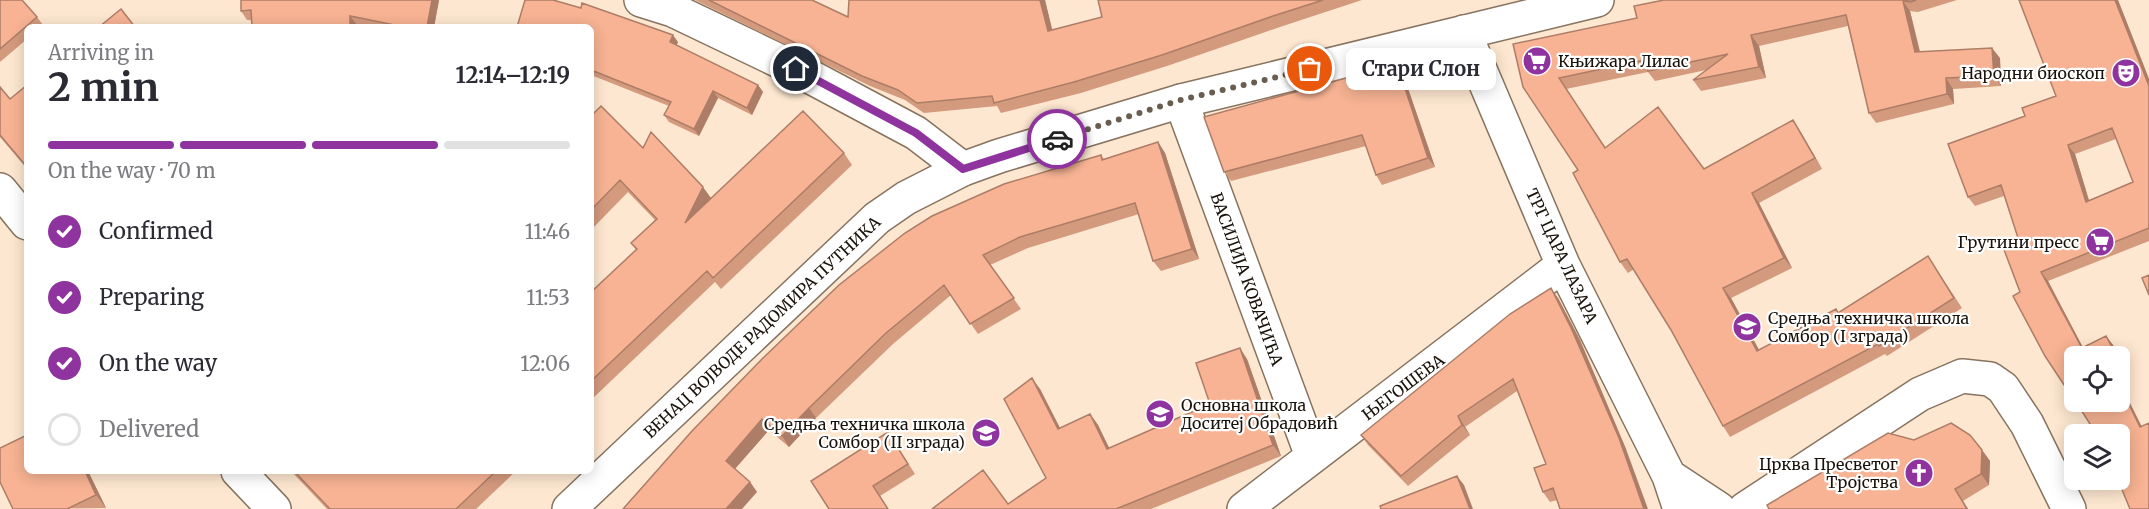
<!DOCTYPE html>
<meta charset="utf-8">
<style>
:root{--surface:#fff;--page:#f7f7f7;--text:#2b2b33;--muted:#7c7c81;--line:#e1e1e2;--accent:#8f349f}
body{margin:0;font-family:Merriweather,serif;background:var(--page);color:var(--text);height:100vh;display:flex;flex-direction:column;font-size:22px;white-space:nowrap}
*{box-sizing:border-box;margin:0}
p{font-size:20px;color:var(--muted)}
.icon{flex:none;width:33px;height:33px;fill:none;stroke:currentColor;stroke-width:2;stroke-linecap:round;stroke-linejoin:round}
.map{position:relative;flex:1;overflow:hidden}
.drawer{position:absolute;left:24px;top:24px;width:570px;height:450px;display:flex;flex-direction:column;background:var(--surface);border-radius:9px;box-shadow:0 3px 15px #0003}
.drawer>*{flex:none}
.controls{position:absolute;left:2064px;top:346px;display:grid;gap:12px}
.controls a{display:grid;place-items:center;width:66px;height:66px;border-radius:9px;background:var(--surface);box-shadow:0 3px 15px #0003;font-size:30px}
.pin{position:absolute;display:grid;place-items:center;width:51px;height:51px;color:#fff;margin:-26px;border:3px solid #fff;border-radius:50%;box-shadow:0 2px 6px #0007}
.courier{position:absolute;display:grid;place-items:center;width:60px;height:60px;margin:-30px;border:4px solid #8f349f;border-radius:50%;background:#fff;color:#222;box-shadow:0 2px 8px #0007}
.bubble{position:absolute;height:42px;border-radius:9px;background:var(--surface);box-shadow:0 3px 15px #0003;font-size:20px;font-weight:700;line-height:42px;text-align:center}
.overview em{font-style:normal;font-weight:700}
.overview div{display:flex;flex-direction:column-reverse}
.overview{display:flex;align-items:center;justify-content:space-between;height:102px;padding:0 24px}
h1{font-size:39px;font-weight:700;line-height:45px}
.bar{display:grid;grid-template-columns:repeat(4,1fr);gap:9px 6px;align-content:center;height:72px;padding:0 24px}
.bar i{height:8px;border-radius:4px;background:var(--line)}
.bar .selected{background:var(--accent)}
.bar p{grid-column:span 4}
ol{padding:0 24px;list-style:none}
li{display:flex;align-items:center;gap:18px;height:66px}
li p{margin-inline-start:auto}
li .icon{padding:6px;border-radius:50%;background:var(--accent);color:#fff;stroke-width:4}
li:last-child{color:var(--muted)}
li i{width:33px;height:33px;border:3px solid var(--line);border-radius:50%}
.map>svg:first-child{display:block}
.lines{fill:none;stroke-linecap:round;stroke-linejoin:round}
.minor-casing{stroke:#87735f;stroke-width:36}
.major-casing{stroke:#87735f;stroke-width:36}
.minor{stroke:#fff;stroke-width:33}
.major{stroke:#fff;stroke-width:33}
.wall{fill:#d49a7e;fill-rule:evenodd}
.shaded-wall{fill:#ad7d67}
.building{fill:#f7b393;stroke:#ad7d67;stroke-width:1.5;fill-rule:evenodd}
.done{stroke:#695d4f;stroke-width:6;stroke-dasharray:0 10.8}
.route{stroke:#8f349f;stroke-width:8}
.labels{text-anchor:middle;stroke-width:4.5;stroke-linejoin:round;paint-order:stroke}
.poi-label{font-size:16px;fill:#19120a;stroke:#fff;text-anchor:end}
.street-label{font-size:16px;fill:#19120a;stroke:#fff}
</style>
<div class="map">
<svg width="2149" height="509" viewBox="0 0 2149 509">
<rect width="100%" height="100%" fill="#fde7d0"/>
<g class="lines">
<g class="minor-casing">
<path id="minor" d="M641 0 673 10 796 69 916 133 963 169
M1464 32 1563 265 1669 476 1680 509
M1181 101 1312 456
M1669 476 1719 509
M1244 509 1563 265
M1745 509 1920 394 1962 376 1990 379 2003 388 2027 424 2069 509"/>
</g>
<g class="major-casing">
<path id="major" d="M0 190 27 223
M238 471 274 509
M569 509 877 218 906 198 963 169 999 156 1181 101 1597 0"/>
</g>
<use href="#minor" class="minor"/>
<use href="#major" class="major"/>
</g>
<path class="wall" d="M0 0 37 17 43 25 41 27H27V39L0 62Z
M241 0H439L434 27H366L357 25 247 20 241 11Z
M695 0H812L848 17 849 0H1045L1052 30 1102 17 1098 0H1362L1280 27 1170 65 1081 93 1001 113 997 106 924 113 905 100 870 86Z
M1664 0H1957L1918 12 1910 11 1920 51 2000 58 2001 86 1953 89 1954 104 1876 123 1869 113 1848 26 1759 46 1766 78 1701 91 1693 80 1706 70 1655 81 1648 72 1566 89 1606 148 1704 169 1800 131 1822 169 1759 203 1792 268 1731 298 1759 350 1836 309 1839 313 1935 267 1962 308 1887 356 1885 354 1730 437 1723 426 1671 330 1634 269 1628 273 1620 262 1578 170 1523 87 1637 18Z
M2118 0 2149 79V241L2048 281 2083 348 2106 336 2113 345 2119 357H2074L2020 292 2019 241 2004 196 1975 206 1968 197 2025 116 2056 96ZM2116 139 2133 182 2089 200 2075 154Z
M591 27 678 42 676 46 758 85 763 92 752 115 718 98 699 136 669 122 664 115 669 106 591 75Z
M1397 64 1403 74 1435 167 1382 185 1376 175 1366 146 1231 181 1224 172Z
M27 85V169L0 137V87L10 99Z
M591 116 643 148 711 198 844 153 852 165 721 289 715 282 591 400V292L636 250 631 243 655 220 628 192 591 230Z
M1158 142 1165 153 1199 259 1161 271 1153 261 1139 214 1028 248 990 265 1021 309 978 334 951 295 893 344 816 418 789 447 769 430 735 469 750 482 757 492 623 509 1101 155 1104 159Z
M1558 298 1580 340 1626 449 1557 500 1550 502 1543 492 1546 464 1517 391 1465 427 1470 435 1408 486 1368 445 1361 435Z
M2120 358 2127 372 2120 376Z
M1247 359 1281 456 1151 509H932L1008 504 1046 478 1040 389 1060 428 1090 414 1098 425 1109 448 1210 404Z
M888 432 915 474 880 496 888 509H829Z
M1914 440 1982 450 1990 461 1989 485 1963 501 1968 509H1769Z
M88 471 106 508 13 509Z
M291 471H516L476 509H327Z"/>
<path class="shaded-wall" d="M432 0H439L434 27H427Z
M1040 0H1045L1055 41 1048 31Z
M2115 0H2118L2149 79V86Z
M1903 1 1910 11 1922 62 1915 52Z
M350 16 357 25V27H350Z
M673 35 678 42 675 49 670 42Z
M1751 35 1759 46 1766 78 1759 67Z
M1992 48 2000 58 2001 86 1994 76Z
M1397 64 1403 74 1435 167 1428 158Z
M1946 78 1953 89 1954 104 1947 94Z
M758 85 763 92 752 115 747 108Z
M713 91 718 98 699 136 694 129Z
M1793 120 1800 131 1822 169 1815 158Z
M1158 142 1165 153 1199 259 1192 249Z
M2068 145 2075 154 2092 211 2086 202Z
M703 187 711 198 685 223Z
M1752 193 1759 203 1792 268 1784 258Z
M2041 272 2048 281 2088 357 2082 348Z
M1551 288 1558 298 1580 340 1626 449 1648 509H1644Z
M1723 288 1731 298 1765 361 1757 351Z
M2106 336 2113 345 2119 357H2117Z
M1240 348 1247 359 1281 456 1273 445Z
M2120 358 2127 372 2120 363Z
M1032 378 1040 389 1066 440 1058 429Z
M2120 383 2147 437 2140 427 2120 386Z
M809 408 816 418 789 447 782 436Z
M1090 414 1098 425 1115 460 1107 449Z
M1458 416 1465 427 1470 435 1462 425Z
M762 419 769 430 733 471 726 461Z
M1982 450 1990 461 1989 485 1981 474Z
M85 471H88L106 508 96 495Z
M1457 476 1464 485 1473 509H1470Z
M750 482 757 492 742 509H726Z
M1955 489 1963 501 1968 509H1967Z"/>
<path class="building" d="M0 0H22L37 17 0 49Z
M241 0H432L427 27H395V25L350 16V27H252L251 10 241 11Z
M525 0H553L581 8 582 3 673 35 670 42 758 85 747 108 713 91 694 129 664 115 671 102 591 70V27H517Z
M709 0H812L848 17 849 0H1040L1048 31 1102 17 1098 0H1323L1273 16 1162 55 1074 82 994 103 992 96 917 103 898 90 862 76Z
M1664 0H1916L1911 2 1903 1 1915 52 1992 48 1994 76 1946 78 1947 94 1869 113 1846 15 1751 35 1759 67 1693 80 1728 54 1648 71 1645 60 1559 78 1605 148 1658 107 1704 169 1793 120 1815 158 1752 193 1784 258 1723 288 1757 351 1836 309 1838 313 1928 256 1954 298 1879 346 1878 344 1723 426 1671 330 1627 259 1620 262 1573 173 1578 170 1523 87 1513 44 1637 18 1634 6Z
M2019 0H2115L2149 86V228L2041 272 2082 348 2106 336 2117 357H2074V400L2045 356 2013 296 2020 292 2003 247 2019 241 2001 185 1968 197 1948 144 2025 116 2022 108 2056 96ZM2112 128 2133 182 2086 202 2068 145Z
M121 9 135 27H99Z
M1397 64 1428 158 1376 175 1362 135 1224 172 1204 117Z
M27 85V167L0 135V87L10 99Z
M601 106 643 148 651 132 703 187 685 223 803 111 844 153 713 278 707 271 591 381V318L593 316 591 314V292L637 249 631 243 657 219 620 180 591 210V116Z
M1158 142 1192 249 1153 261 1135 203 1020 237 983 255 1014 298 970 324 944 285 886 333 809 408 782 436 762 419 726 461 750 482 726 509H623L692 431 762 359 839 285 905 233 932 216 1004 184 1101 155 1102 160Z
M2149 275V295L2142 278Z
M1551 288 1572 330 1619 438 1644 509H1560L1553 488 1543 492 1534 468 1546 464 1513 379 1458 416 1462 425 1401 476 1361 435 1510 314Z
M1240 348 1273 445 1116 509H932L983 470 1008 504 1046 478 1004 399 1032 378 1058 429 1090 414 1107 449 1210 404 1196 363Z
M2120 386 2140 427 2149 423V509H2130L2118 480H2120V435H2097L2076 402H2120Z
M1951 423 1970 435 1982 450 1981 474 1955 489 1967 509H1769L1767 505 1888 433 1914 440Z
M888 432 908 464 873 486 888 509H829L811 481Z
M27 435V471H85L96 495 67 509H13L0 482V448Z
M294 471H496L456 509H330Z
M1457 476 1470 509H1381L1380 506Z"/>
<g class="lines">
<path class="done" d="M1057 139 1181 100 1310 69"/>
<path class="route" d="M796 69 916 133 963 169 1057 139"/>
</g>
<defs>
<g id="supermarket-disc" transform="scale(1.5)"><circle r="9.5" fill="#8f349f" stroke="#fff"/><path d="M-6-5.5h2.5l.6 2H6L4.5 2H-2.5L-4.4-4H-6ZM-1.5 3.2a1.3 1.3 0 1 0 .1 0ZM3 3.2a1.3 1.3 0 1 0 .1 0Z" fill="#fff"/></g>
<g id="theatre-disc" transform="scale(1.5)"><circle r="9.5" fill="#8f349f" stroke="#fff"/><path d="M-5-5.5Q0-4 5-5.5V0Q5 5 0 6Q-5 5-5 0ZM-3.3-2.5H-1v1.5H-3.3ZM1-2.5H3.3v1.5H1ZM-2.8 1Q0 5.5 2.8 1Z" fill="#fff"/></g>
<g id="school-disc" transform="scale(1.5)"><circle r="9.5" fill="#8f349f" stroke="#fff"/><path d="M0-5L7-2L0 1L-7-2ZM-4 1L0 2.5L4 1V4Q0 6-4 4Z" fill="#fff"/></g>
<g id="church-disc" transform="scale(1.5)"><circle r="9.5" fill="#8f349f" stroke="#fff"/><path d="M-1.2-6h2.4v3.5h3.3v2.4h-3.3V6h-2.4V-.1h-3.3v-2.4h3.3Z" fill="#fff"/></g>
</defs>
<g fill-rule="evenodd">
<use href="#supermarket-disc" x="1537" y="61"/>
<use href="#theatre-disc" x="2126" y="73"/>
<use href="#supermarket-disc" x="2100" y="242"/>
<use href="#school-disc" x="1747" y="327"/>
<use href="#school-disc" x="1160" y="414"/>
<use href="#school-disc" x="986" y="433"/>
<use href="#church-disc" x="1919" y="473"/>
</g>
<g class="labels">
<g class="poi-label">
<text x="1558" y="67" text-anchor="start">Књижара Лилас</text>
<text x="2105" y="79">Народни биоскоп</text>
<text x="2079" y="248">Грутини пресс</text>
<text x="1768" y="324" text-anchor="start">Средња техничка школа<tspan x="1768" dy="18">Сомбор (I зграда)</tspan></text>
<text x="1181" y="411" text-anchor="start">Основна школа<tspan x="1181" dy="18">Доситеј Обрадовић</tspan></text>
<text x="965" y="430">Средња техничка школа<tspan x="965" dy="18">Сомбор (II зграда)</tspan></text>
<text x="1898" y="470">Црква Пресветог<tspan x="1898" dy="18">Тројства</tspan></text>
</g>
<g class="street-label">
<text transform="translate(1562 256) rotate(65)" y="6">ТРГ ЦАРА ЛАЗАРА</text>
<text transform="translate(1247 279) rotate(70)" y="6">ВАСИЛИЈА КОВАЧИЋА</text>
<text transform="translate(762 327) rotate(-43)" y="6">ВЕНАЦ ВОЈВОДЕ РАДОМИРА ПУТНИКА</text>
<text transform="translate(1403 387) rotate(-37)" y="6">ЊЕГОШЕВА</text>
</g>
</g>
</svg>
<div class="controls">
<a><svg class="icon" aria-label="locate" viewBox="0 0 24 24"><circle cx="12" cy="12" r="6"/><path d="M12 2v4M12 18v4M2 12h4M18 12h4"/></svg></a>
<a><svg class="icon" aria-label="layers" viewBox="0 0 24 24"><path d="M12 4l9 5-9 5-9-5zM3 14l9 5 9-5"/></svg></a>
</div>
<div class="pin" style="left:1310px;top:69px;background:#ea580c"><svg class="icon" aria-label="bag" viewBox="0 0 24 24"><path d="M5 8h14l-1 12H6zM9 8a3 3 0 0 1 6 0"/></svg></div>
<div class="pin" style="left:796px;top:69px;background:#1f2937"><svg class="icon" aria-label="home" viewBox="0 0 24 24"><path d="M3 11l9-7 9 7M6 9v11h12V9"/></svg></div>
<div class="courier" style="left:1057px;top:139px"><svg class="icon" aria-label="car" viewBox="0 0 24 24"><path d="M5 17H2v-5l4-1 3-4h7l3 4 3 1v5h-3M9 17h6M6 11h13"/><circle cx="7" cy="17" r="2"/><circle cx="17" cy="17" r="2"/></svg></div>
<div class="bubble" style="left:1346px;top:48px;width:150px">Стари Слон</div>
<section class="drawer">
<div class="overview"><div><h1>2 min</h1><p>Arriving in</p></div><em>12:14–12:19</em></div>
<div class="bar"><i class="selected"></i><i class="selected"></i><i class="selected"></i><i></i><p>On the way · 70 m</p></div>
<ol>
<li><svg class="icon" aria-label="check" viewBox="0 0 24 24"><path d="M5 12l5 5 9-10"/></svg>Confirmed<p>11:46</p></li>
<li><svg class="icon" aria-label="check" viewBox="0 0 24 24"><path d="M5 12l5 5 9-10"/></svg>Preparing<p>11:53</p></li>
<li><svg class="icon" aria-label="check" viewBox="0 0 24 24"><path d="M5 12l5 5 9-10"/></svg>On the way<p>12:06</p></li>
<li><i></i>Delivered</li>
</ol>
</section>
</div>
